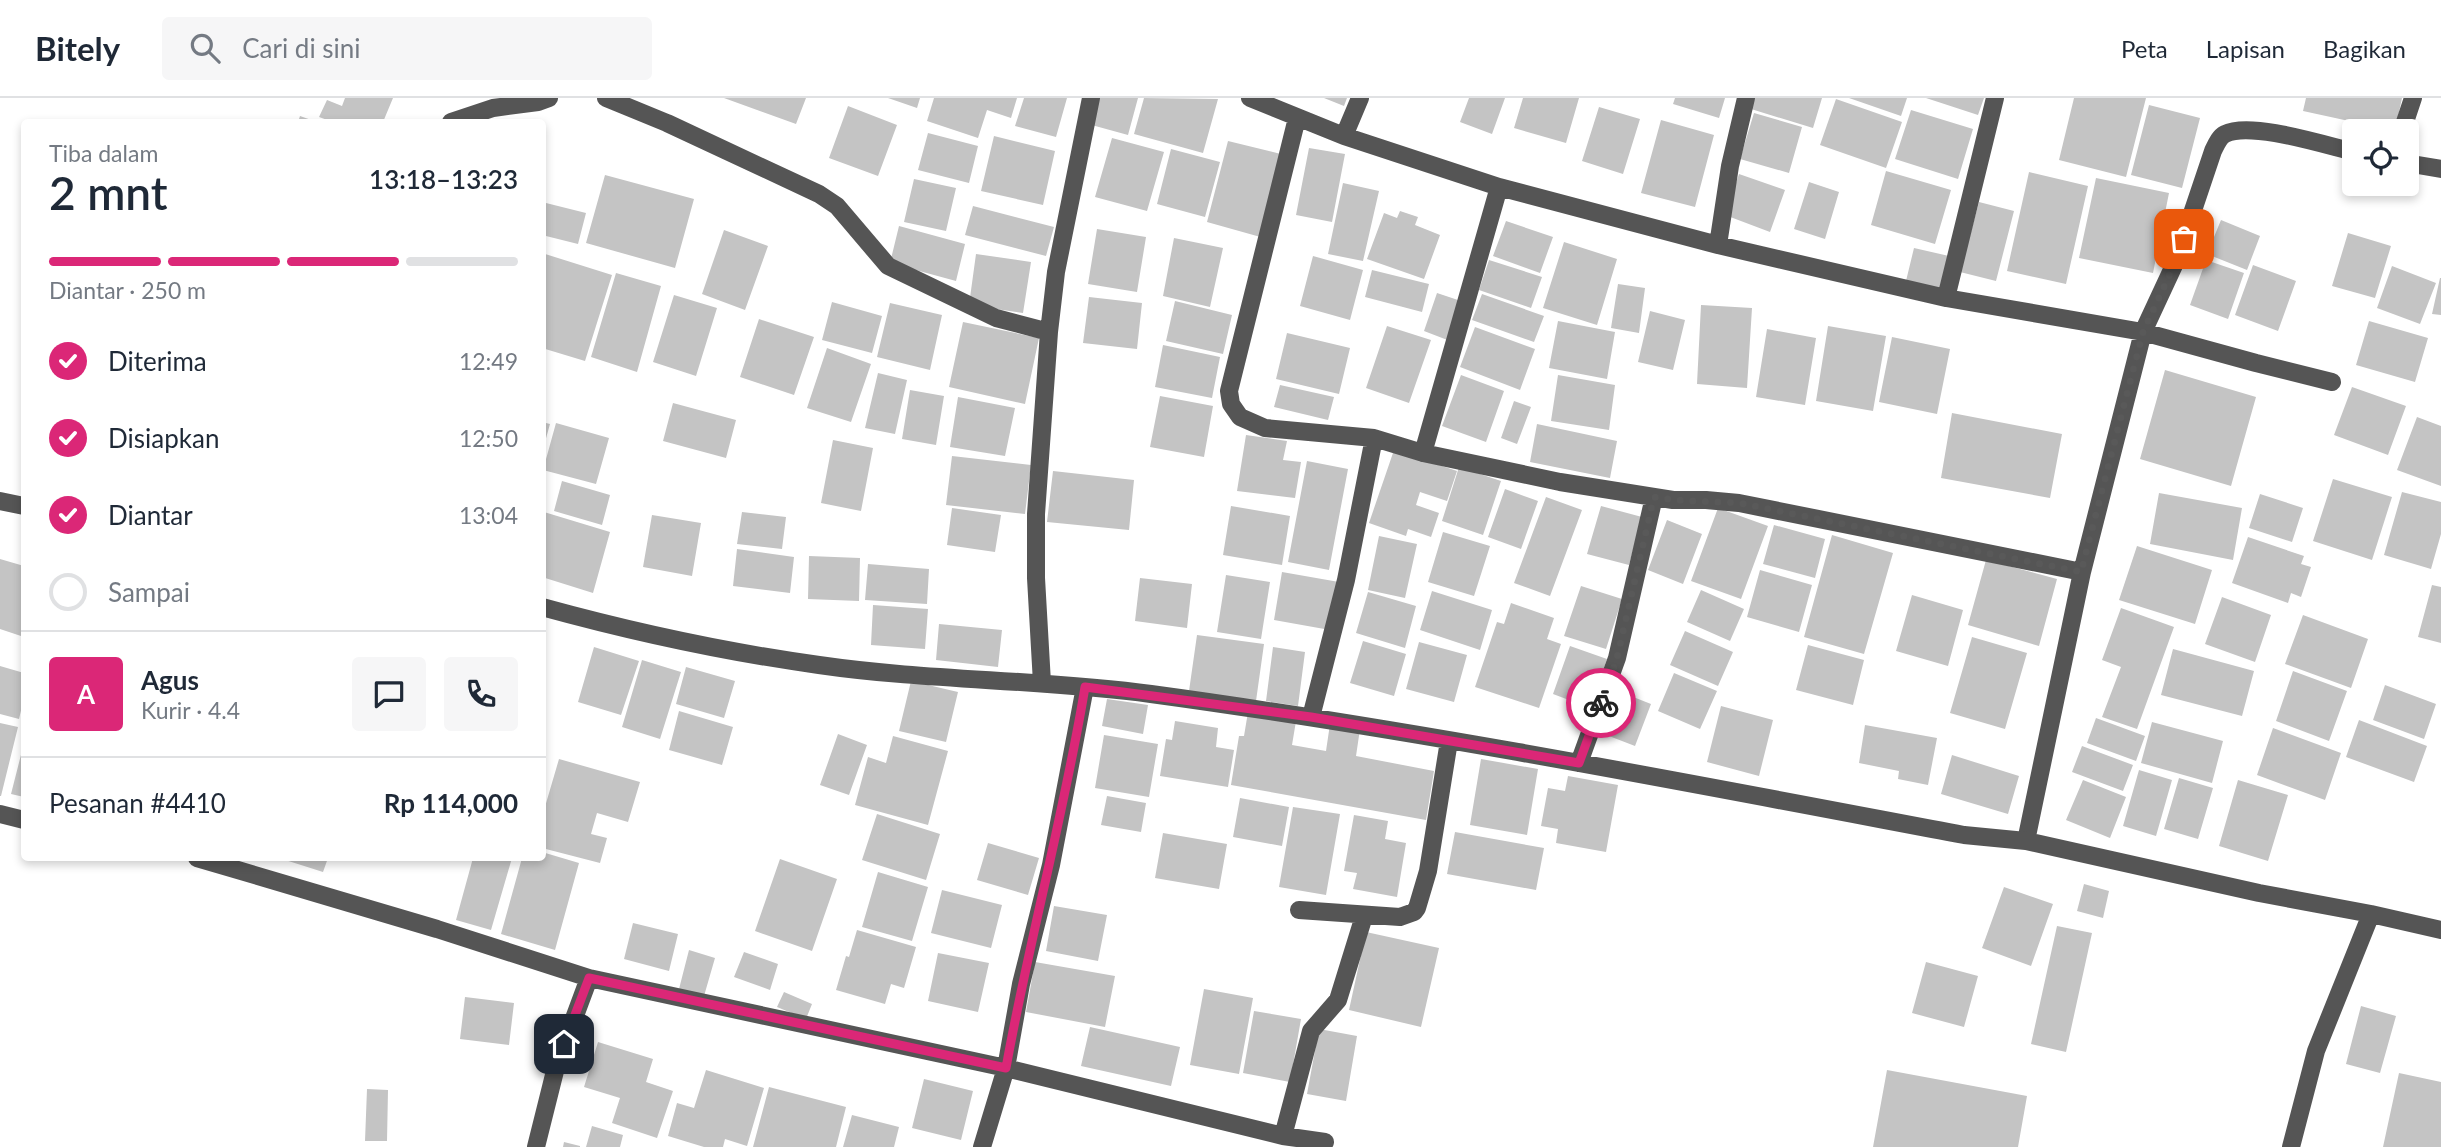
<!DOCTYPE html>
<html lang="id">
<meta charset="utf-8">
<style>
:root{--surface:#fff;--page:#f6f6f7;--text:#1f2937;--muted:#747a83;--line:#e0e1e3;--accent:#db2777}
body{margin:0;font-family:Lato,sans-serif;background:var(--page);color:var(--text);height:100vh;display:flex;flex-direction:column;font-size:26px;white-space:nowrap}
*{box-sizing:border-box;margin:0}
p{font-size:23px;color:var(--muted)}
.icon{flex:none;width:38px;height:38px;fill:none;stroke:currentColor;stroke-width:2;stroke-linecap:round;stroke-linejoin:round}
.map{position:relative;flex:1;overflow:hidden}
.details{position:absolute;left:21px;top:21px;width:525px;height:742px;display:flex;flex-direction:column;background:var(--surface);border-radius:7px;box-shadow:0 4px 10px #0003}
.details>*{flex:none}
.controls{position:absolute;left:2342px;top:21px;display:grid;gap:14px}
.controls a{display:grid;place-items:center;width:77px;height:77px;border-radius:7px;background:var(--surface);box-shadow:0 4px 10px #0003;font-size:35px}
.pin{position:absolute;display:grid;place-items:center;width:60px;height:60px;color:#fff;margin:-30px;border-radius:14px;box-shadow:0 4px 10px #0006}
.courier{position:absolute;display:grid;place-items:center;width:70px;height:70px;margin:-35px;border:5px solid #db2777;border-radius:50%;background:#fff;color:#222;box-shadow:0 2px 9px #0007}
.headline em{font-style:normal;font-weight:600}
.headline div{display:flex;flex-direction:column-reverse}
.headline{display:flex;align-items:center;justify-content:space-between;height:119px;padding:0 28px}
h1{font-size:46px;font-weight:600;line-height:52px}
.bar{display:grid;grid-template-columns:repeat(4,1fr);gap:10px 7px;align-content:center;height:84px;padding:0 28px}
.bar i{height:9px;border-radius:5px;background:var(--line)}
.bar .active{background:var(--accent)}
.bar p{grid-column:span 4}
.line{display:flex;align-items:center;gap:18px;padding:0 28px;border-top:2px solid var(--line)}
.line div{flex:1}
.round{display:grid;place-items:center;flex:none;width:74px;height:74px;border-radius:7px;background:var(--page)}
ol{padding:0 28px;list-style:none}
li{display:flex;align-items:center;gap:21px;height:77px}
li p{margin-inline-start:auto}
li .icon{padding:7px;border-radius:50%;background:var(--accent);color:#fff;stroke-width:4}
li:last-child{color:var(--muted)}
li i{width:38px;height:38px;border:4px solid var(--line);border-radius:50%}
header{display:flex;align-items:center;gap:42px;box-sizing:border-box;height:98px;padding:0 35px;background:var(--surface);border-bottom:2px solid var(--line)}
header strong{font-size:33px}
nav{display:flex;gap:38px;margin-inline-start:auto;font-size:24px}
.search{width:490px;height:63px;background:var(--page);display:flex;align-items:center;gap:18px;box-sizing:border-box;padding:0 24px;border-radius:7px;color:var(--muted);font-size:26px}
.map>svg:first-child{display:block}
.building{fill:#c4c4c4}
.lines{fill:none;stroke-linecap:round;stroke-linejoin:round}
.minor{stroke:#555;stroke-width:18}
.done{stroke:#595959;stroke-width:7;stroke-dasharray:0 12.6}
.route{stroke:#db2777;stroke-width:9}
</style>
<header>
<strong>Bitely</strong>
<div class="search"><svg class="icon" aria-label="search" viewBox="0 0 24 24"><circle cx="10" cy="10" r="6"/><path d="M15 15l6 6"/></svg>Cari di sini</div>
<nav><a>Peta</a><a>Lapisan</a><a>Bagikan</a></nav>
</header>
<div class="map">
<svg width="2441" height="1049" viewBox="0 0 2441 1049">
<rect width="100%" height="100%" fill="#fff"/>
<path class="building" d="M345 0H393L383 24H333L319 19 327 2 342 8Z
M724 0H806L796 26Z
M888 0H920L917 10Z
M934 0H1017L1011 20 987 12 978 40 927 23Z
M1024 0H1067L1056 39 1015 28Z
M1095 0H1138L1128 37 1088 26Z
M1144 0 1218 1 1203 55 1134 36Z
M1324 0H1347L1344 8Z
M1469 0H1505L1492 36 1460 24Z
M1523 0H1579L1566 45 1514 30Z
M1675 0H1725L1719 20 1673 6Z
M1755 0H1822L1813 30 1751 11Z
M1849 0H1907L1901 18Z
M1926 0H1984L1978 17Z
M2074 0H2146L2126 79 2059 62Z
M2306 0H2402L2395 33 2303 13Z
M1836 1 1902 24 1886 70 1820 47Z
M2149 7 2200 20 2182 90 2131 77Z
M848 8 897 27 878 78 829 60Z
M1599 9 1640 21 1623 76 1582 63Z
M1911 12 1973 31 1958 81 1895 61Z
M1754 15 1802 29 1789 75 1740 61Z
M300 18 317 24H298Z
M1661 22 1714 37 1695 109 1641 95Z
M928 35 978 48 969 85 918 72Z
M994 38 1055 53 1043 107 981 93Z
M1112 40 1164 54 1147 113 1095 99Z
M1228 43 1285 57 1264 140 1207 124Z
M1309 50 1345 56 1332 124 1296 117Z
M1171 51 1220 64 1205 119 1157 106Z
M1886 73 1951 92 1935 146 1871 127Z
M2029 74 2088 88 2066 186 2007 173Z
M1739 76 1785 92 1770 134 1725 117Z
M605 77 694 101 675 170 586 145Z
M2096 80 2169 95 2153 175 2079 160Z
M914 81 956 90 946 133 904 124Z
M1809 84 1839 94 1825 141 1794 131Z
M1343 85 1379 93 1363 163 1328 156Z
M542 104 586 115 578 146 542 137Z
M1979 104 2014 113 1996 183 1960 174Z
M973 108 1054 129 1046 158 965 137Z
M1400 113 1418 119 1415 127 1440 137 1424 181 1367 161 1384 115 1397 120Z
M2221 122 2260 138 2247 172 2207 156Z
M1506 123 1553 139 1540 175 1493 158Z
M899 128 965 146 956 183 890 165Z
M1097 131 1146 139 1137 194 1088 186Z
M724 132 768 148 745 212 702 196Z
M2348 135 2391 148 2375 200 2332 188Z
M1174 140 1223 150 1210 209 1163 198Z
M1564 144 1617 161 1597 227 1543 210Z
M1914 150 1949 158 1941 191 1906 183Z
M542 155 612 177 585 263 542 250Z
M976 156 1031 164 1023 215 969 207Z
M1313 158 1363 172 1350 222 1300 208Z
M1489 162 1542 179 1531 210 1479 192Z
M2206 162 2244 175 2228 221 2190 207Z
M2253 167 2296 183 2278 233 2235 217Z
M2392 168 2436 185 2420 226 2377 210Z
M1372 172 1429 186 1422 214 1365 199Z
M616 175 661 188 637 274 591 259Z
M2440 180H2441V217L2432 216Z
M1618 186 1645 190 1639 235 1611 230Z
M1437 195 1464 204 1450 243 1424 233Z
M1482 196 1544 218 1534 244 1472 222Z
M674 197 717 210 696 278 653 264Z
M1089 199 1142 205 1137 251 1083 245Z
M1175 203 1232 217 1223 256 1166 243Z
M832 204 882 218 872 255 822 242Z
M890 205 942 217 930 272 877 259Z
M1701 207 1752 210 1747 290 1697 286Z
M1650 213 1685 222 1673 272 1638 264Z
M759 221 814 239 794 297 740 279Z
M1558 223 1615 234 1607 281 1549 270Z
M2369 223 2428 240 2415 284 2356 267Z
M963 224 1039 240 1025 306 949 289Z
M1387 228 1431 242 1409 305 1366 290Z
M1828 228 1886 238 1873 313 1816 303Z
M1475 229 1535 251 1520 292 1460 269Z
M1767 231 1816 240 1805 307 1756 299Z
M1287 235 1350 250 1339 296 1276 281Z
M1892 239 1950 251 1937 316 1879 304Z
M1163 247 1220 259 1212 300 1155 289Z
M827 250 871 266 851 324 807 310Z
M2165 272 2256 299 2231 388 2140 361Z
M878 275 907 282 895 336 865 330Z
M1461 277 1504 293 1486 344 1442 328Z
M1558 277 1615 287 1609 332 1551 323Z
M1280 287 1334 299 1328 322 1274 309Z
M2352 289 2406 308 2388 357 2334 337Z
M910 292 944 298 936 347 902 341Z
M1160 298 1213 308 1204 359 1150 349Z
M958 299 1015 310 1005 358 950 349Z
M1514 303 1531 309 1517 346 1501 340Z
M673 305 736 322 726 360 663 343Z
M1952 315 2062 336 2050 400 1941 380Z
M2417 319 2441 328V388L2397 372Z
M542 324 550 326 543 351H542Z
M556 325 609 340 596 386 543 372Z
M1537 326 1617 343 1610 380 1530 364Z
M1246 337 1287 343 1283 362 1301 364 1295 400 1237 393Z
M833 342 873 350 861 413 821 405Z
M1394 352 1457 373 1447 403 1420 394 1416 407 1439 415 1431 439 1408 431 1406 438 1369 425Z
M952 358 1031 367 1025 416 946 407Z
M1307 363 1348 371 1329 472 1288 464Z
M1459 369 1501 383 1483 437 1442 423Z
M1053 373 1134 382 1129 432 1047 424Z
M2333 381 2392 399 2372 462 2313 443Z
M562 383 610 397 602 427 554 413Z
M1505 391 1538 403 1521 451 1488 439Z
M2402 394 2441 404V436L2431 471 2384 457Z
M2159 395 2242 410 2233 462 2150 446Z
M2260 396 2303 410 2292 444 2249 430Z
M1546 399 1582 412 1550 498 1514 485Z
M1231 408 1290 418 1282 467 1223 457Z
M1601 408 1642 419 1629 467 1587 456Z
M952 410 1001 417 995 454 947 447Z
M1718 410 1768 428 1741 501 1691 483Z
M544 414 610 434 593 495 542 479Z
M742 414 786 419 782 451 737 446Z
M652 417 701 425 692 478 643 469Z
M1667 422 1702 436 1683 486 1648 472Z
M1774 427 1825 441 1815 480 1763 466Z
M1443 434 1490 448 1474 498 1428 484Z
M1832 437 1893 455 1864 556 1804 539Z
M1379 438 1417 446 1405 500 1368 492Z
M2248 439 2304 458 2301 466 2311 469 2301 499 2291 495 2288 505 2232 485Z
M2137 448 2212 472 2195 526 2119 502Z
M737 451 794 459 790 495 733 488Z
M809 458 860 460 859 503 808 501Z
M0 461 24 468V539L0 531Z
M1986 462 2057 481 2039 548 1968 527Z
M868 466 929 471 927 506 865 502Z
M1760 472 1812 487 1799 534 1747 519Z
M1282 474 1339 484 1330 532 1274 522Z
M1226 477 1270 484 1261 541 1217 534Z
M1140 480 1192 486 1187 530 1135 523Z
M2432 487 2441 489V545L2418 539Z
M1581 488 1622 501 1606 551 1564 538Z
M1701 492 1744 511 1730 543 1687 524Z
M1432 493 1492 512 1480 552 1420 532Z
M1368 494 1416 508 1405 550 1356 535Z
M1912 497 1963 512 1948 568 1896 553Z
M2222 499 2271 517 2255 564 2205 546Z
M1511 505 1554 520 1547 541 1561 546 1539 610 1475 589 1497 524 1504 526Z
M873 507 928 511 925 551 871 547Z
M2121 510 2174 529 2137 631 2102 619 2121 569 2102 562Z
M2303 517 2368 541 2351 590 2285 566Z
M939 526 1002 532 998 569 936 562Z
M1685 533 1733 554 1718 588 1670 567Z
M1197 537 1264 546 1256 603 1189 593Z
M1972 539 2027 555 2005 631 1950 615Z
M1363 543 1406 556 1394 598 1350 585Z
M1419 544 1467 557 1454 604 1406 591Z
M1808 547 1864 562 1853 607 1796 592Z
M1570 548 1607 561 1590 610 1553 596Z
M594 549 639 563 621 617 578 604Z
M1273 549 1305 554 1298 608 1266 603Z
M2173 551 2254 573 2242 618 2161 597Z
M642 562 681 574 660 641 622 629Z
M0 568 24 575V600L19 621 0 616Z
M686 569 735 583 724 620 676 606Z
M2293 573 2347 593 2329 643 2276 623Z
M1674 575 1717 593 1700 631 1658 613Z
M911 583 958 594 946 644 899 633Z
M2385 587 2436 606 2424 641 2373 622Z
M1613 591 1651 606 1635 648 1596 633Z
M1107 601 1148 607 1143 636 1102 628Z
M1721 608 1773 622 1759 678 1707 664Z
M679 613 733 629 722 667 669 652Z
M1248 614 1296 623 1292 647 1326 653 1330 626 1360 631 1356 658 1434 673 1426 722 1231 687 1239 638H1244Z
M2096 620 2145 638 2136 663 2087 645Z
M2359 622 2427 648 2414 684 2346 659Z
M1175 623 1218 630 1216 649 1234 652 1228 689 1160 678 1166 641 1172 642Z
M2152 624 2223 643 2212 685 2141 665Z
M0 625 18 629 1 698H0Z
M1865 627 1937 640 1928 687 1898 681 1899 673 1859 665Z
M2273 630 2341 655 2325 702 2257 677Z
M838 636 867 647 849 697 820 687Z
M1104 637 1158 646 1149 699 1095 690Z
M893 638 948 653 928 727 855 707 868 659 886 665Z
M24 645V699L11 696Z
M2082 648 2133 667 2123 693 2072 674Z
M1952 657 2019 678 2008 716 1941 696Z
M559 661 640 684 628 724 597 715 591 736 607 740 600 765 542 750V719Z
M1481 661 1538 671 1527 737 1470 727Z
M2139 672 2172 682 2156 738 2123 728Z
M1568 678 1618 687 1606 754 1556 745 1558 731 1541 728 1548 690 1565 693Z
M2179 680 2213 690 2198 741 2164 731Z
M2083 682 2126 699 2110 740 2066 722Z
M2238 682 2288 697 2268 763 2219 748Z
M1107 698 1146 705 1141 734 1101 727Z
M1240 700 1289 709 1282 748 1233 739Z
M1293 709 1340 716 1326 797 1279 789Z
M877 716 940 736 926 782 862 762Z
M1354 717 1388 723 1385 741 1406 745 1397 799 1353 791 1357 775 1344 773Z
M1455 734 1544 750 1536 792 1447 776Z
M1163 735 1227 746 1219 791 1155 780Z
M988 745 1039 760 1028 797 977 782Z
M542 754 579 765 555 852 501 836 522 760H542Z
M279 760H328L323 774Z
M473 760H512L491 832 456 822Z
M780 761 837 781 812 853 755 833Z
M878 774 928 789 912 843 862 829Z
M2084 786 2109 793 2103 820 2077 813Z
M2004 789 2053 806 2031 868 1982 850Z
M942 792 1002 807 991 850 931 835Z
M1054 808 1107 817 1098 863 1046 853Z
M633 825 678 836 669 873 624 861Z
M2057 828 2092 835 2066 954 2031 946Z
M857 832 916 849 904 890 891 886 885 906 836 892 846 858 849 859Z
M1366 834 1439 850 1421 929 1349 912Z
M689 852 715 860 704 898 679 891Z
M744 854 778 866 770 892 734 879Z
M938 855 989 865 978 914 928 903Z
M1035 864 1115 878 1105 929 1026 914Z
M1926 864 1978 878 1964 929 1912 915Z
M1204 891 1253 900 1239 976 1190 967Z
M784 894 812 906 806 921 777 909Z
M465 899 514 905 509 947 460 941Z
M2361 908 2396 918 2380 975 2346 966Z
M1254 913 1301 921 1290 984 1243 975Z
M1090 929 1180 949 1171 988 1081 968Z
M1319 931 1357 938 1346 1003 1307 996Z
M598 944 653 961 646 984 673 993 657 1040 612 1025 620 1000 584 989Z
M706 972 764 990 747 1048 725 1041 723 1049H704L668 1038 677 1005 694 1010Z
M1887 972 2027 998 2018 1049H1873Z
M2399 975 2441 984V1049H2383Z
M924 981 973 993 961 1042 912 1030Z
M769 989 846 1009 836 1049H753Z
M367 991 388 992 387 1043H365Z
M852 1017 899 1029 894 1049H843Z
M592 1028 623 1037 620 1049H586Z
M564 1044 580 1048V1049H563Z"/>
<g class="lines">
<path class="minor" d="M606 0 667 25 819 96 837 108 888 168 996 220 1049 234
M1250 0 1344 38 1499 89 1718 147 1946 200 2143 234 2256 265 2332 284
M1297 20 1229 293 1231 306 1240 319 1265 330 1374 340 1423 355 1560 384 1673 402H1706L1739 405 2082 474
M451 24 493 10 538 4 549 0
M2402 33 2413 0
M1344 38 1360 0
M2354 54C2325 47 2250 23 2225 36 2219 39 2216 47 2213 53L2176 163 2143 234 2082 474 2026 743 2259 795 2371 816 2441 832
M2406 65 2441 71
M1718 147 1730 68 1746 0
M1946 200 1995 0
M1423 355 1499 89
M0 403 24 408
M542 509C633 534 725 554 819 567 929 583 1040 581 1151 596 1423 633 1694 686 1964 737L2026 743
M1042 585 1036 480V416L1049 234 1056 174 1091 0
M1311 619 1346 482 1374 340
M1579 665 1617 560 1654 399
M0 716 24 722
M197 760 437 831 589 880 1006 970 1283 1038 1325 1044
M1299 812 1400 819 1414 814 1417 810 1428 773 1449 643
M1283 1038 1311 933 1338 902 1364 818
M536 1049 556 969 589 880
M982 1049 1006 970 1021 886 1051 767 1085 589
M2291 1049 2316 953 2371 816"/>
</g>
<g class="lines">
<path class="done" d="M1601 605 1617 560 1654 399C1682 404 1710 403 1739 405L2081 474 2143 234 2176 163 2184 141"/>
<path class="route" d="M564 946 589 880 1006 970C1029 842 1064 717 1085 589L1311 619 1579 665 1601 605"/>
</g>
</svg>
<div class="controls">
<a><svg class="icon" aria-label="locate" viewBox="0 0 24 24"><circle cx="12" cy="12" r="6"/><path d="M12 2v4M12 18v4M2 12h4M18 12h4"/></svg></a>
</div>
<div class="pin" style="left:2184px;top:141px;background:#ea580c"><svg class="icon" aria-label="bag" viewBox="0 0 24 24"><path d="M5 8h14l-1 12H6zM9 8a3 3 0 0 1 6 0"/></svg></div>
<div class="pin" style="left:564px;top:946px;background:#1f2937"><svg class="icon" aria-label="home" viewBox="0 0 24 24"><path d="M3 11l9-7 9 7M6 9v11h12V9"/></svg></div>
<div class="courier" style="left:1601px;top:605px"><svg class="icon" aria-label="bike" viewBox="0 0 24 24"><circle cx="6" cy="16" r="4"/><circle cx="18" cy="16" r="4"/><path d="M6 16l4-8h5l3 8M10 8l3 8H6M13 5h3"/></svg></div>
<section class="details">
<div class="headline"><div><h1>2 mnt</h1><p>Tiba dalam</p></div><em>13:18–13:23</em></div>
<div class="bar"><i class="active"></i><i class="active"></i><i class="active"></i><i></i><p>Diantar · 250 m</p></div>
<ol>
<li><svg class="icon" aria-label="check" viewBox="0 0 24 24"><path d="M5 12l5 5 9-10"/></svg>Diterima<p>12:49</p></li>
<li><svg class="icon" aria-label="check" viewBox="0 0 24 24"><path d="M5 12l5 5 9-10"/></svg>Disiapkan<p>12:50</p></li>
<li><svg class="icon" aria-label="check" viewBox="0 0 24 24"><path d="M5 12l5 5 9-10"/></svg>Diantar<p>13:04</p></li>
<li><i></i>Sampai</li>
</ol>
<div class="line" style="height:126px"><b class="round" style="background:var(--accent);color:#fff">A</b><div><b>Agus</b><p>Kurir · 4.4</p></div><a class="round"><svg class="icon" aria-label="chat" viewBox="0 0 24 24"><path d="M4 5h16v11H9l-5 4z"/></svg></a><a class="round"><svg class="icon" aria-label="phone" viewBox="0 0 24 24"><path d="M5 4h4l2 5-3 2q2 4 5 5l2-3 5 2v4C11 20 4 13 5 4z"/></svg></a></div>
<div class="line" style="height:91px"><div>Pesanan #4410</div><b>Rp 114,000</b></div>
</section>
</div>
